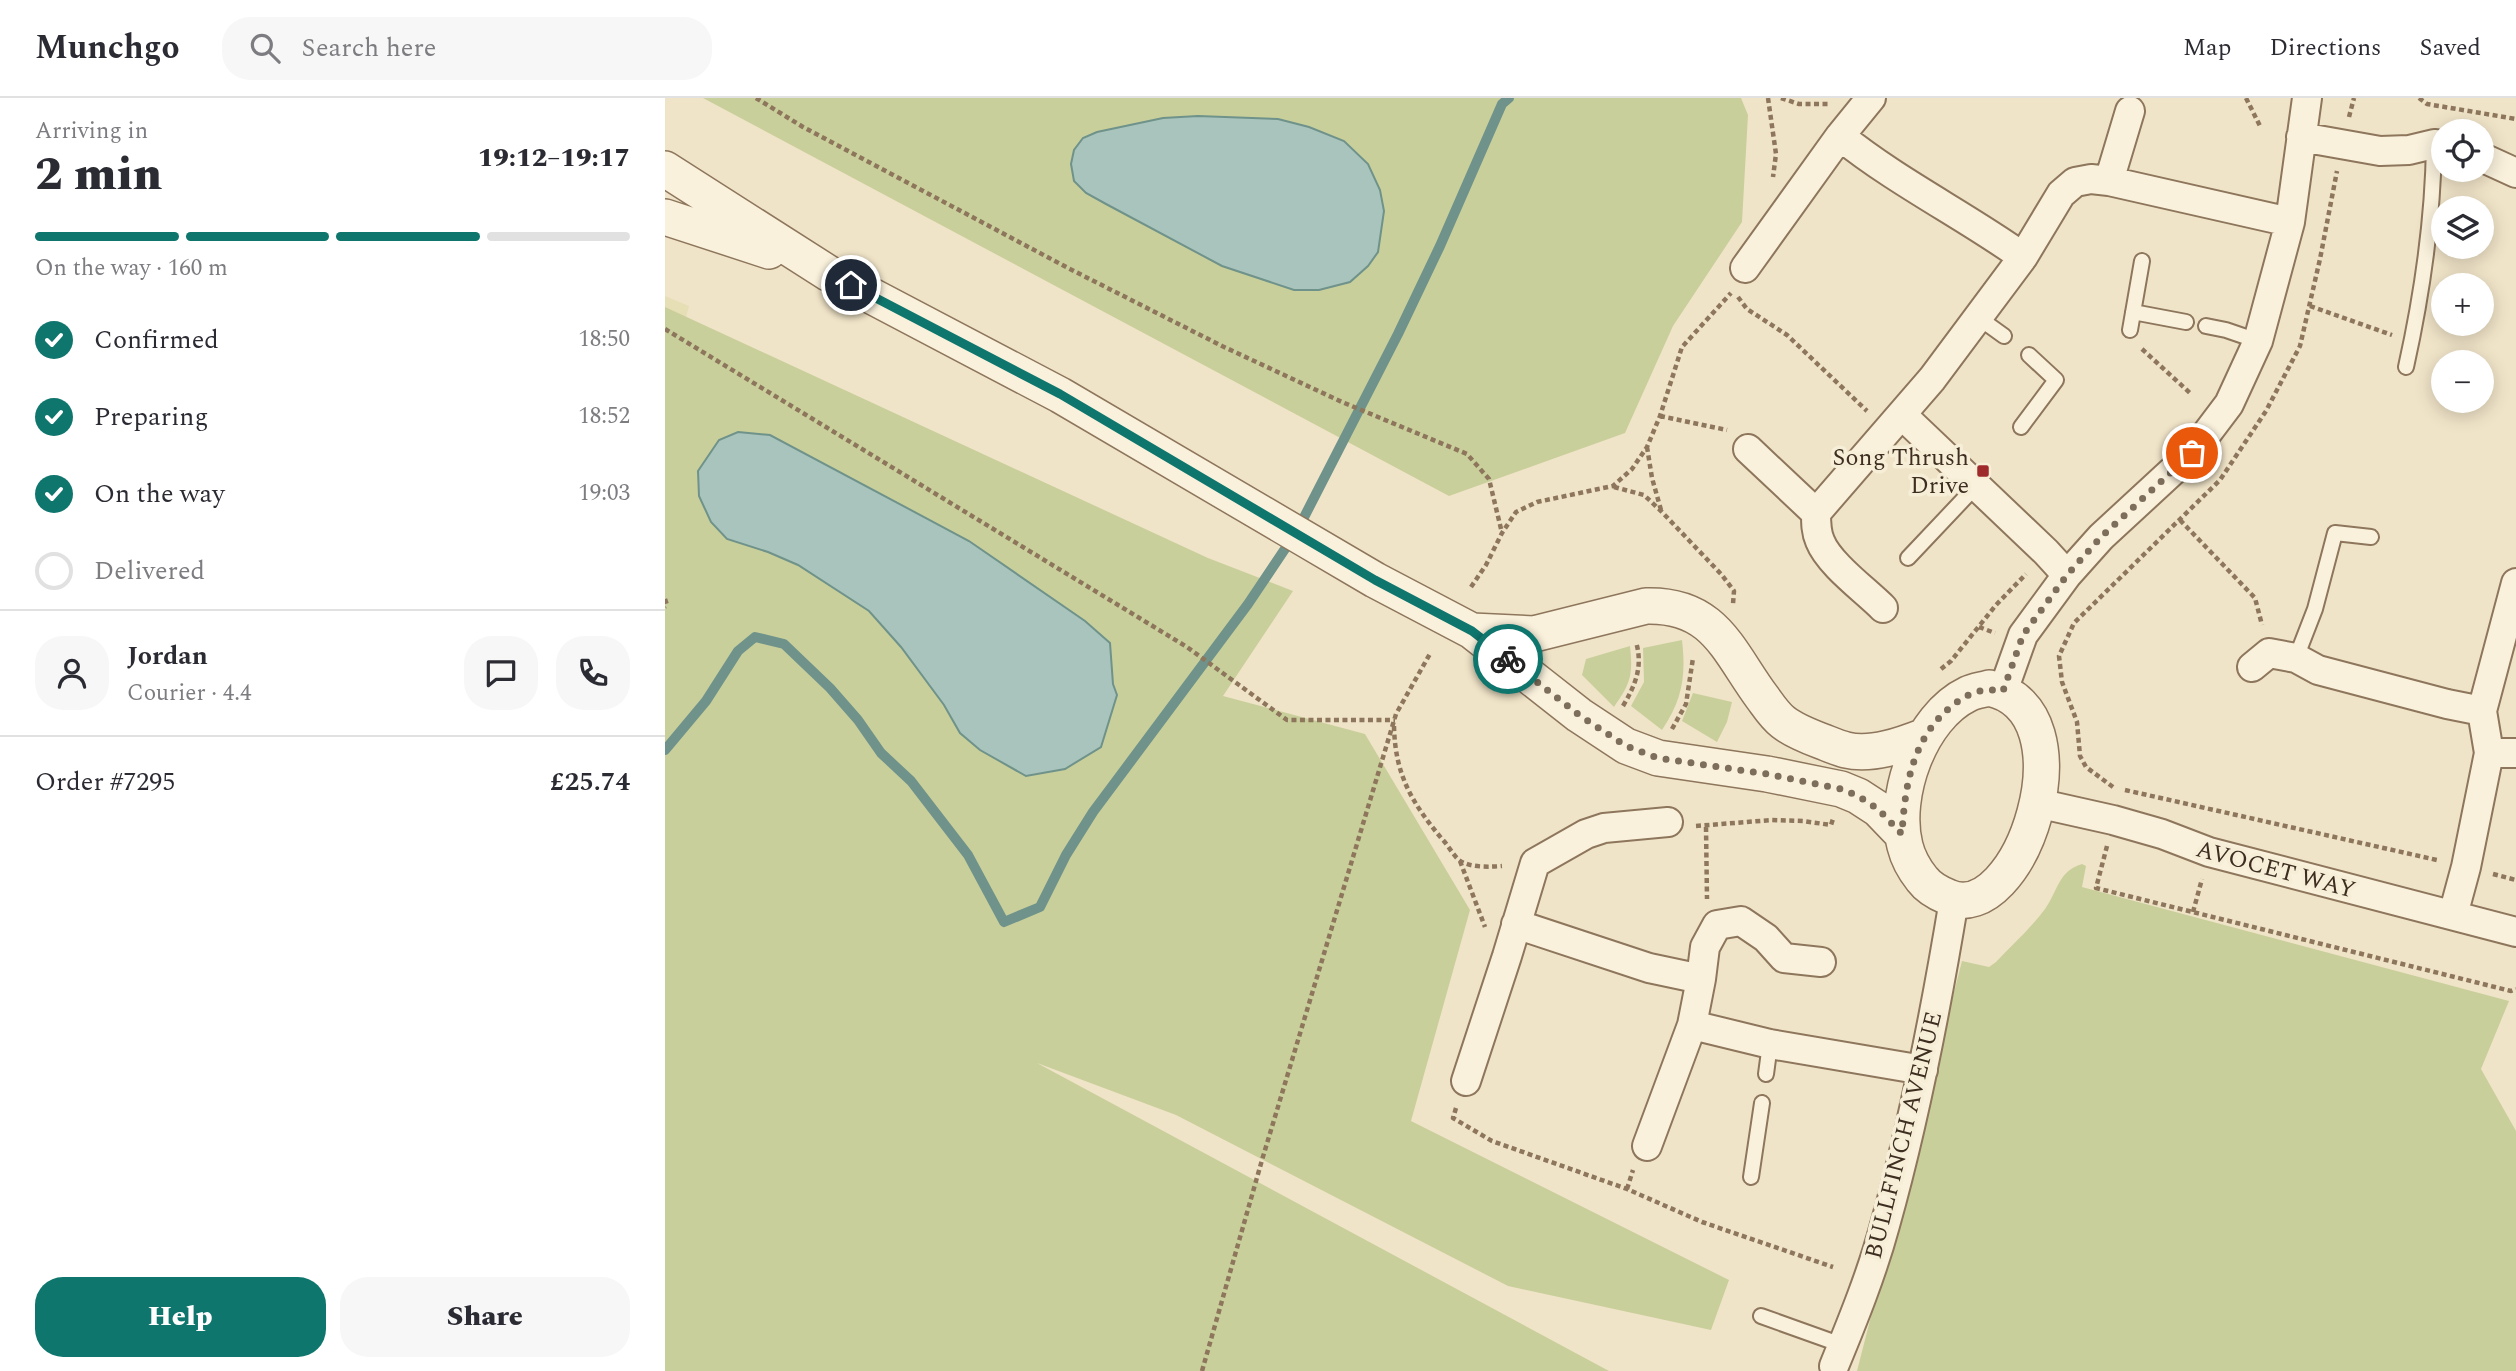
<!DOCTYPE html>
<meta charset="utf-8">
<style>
:root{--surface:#fff;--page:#f7f7f7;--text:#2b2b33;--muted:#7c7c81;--line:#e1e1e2;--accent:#0f766e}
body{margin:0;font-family:Spectral,serif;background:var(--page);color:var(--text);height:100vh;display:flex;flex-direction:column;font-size:26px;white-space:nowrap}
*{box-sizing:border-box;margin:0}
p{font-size:23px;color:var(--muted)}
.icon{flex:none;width:38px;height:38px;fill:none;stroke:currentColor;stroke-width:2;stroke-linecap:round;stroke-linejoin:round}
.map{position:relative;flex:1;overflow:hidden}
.sheet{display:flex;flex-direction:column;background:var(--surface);width:665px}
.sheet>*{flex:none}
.tools{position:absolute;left:1766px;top:21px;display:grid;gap:14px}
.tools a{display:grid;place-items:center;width:63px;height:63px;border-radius:50%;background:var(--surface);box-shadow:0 4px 18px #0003;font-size:35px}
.pin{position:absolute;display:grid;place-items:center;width:60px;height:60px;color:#fff;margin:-30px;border:4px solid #fff;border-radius:50%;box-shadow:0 2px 7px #0007}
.courier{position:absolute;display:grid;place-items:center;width:70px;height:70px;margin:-35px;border:5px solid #0f766e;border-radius:50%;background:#fff;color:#222;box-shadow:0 2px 9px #0007}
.headline em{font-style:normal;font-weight:800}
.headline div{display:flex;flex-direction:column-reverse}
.headline{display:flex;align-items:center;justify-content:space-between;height:119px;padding:0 35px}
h1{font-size:46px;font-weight:800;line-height:52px}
.bar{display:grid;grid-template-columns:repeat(4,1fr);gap:10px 7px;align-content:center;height:84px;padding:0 35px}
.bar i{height:9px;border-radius:5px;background:var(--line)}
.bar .active{background:var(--accent)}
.bar p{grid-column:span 4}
.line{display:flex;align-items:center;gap:18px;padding:0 35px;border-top:2px solid var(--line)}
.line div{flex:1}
.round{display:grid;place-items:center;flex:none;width:74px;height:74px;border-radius:28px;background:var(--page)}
ol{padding:0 35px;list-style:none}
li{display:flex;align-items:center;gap:21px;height:77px}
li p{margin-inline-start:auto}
li .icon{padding:7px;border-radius:50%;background:var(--accent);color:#fff;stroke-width:4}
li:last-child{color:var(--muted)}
li i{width:38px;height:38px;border:4px solid var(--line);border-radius:50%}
.primary-button{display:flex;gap:14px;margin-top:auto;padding:14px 35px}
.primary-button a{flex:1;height:80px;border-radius:28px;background:var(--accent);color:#fff;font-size:28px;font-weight:800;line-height:80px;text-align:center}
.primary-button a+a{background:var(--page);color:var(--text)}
header{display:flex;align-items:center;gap:42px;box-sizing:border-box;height:98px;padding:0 35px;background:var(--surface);border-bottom:2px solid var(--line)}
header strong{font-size:33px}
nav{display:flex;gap:38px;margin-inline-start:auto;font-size:24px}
.search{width:490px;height:63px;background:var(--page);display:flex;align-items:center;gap:18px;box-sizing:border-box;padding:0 24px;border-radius:28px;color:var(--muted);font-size:26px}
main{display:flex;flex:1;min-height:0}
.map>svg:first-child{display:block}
.farmland{fill:#e6deb5}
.green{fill:#c9cf9b}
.water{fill:#a9c4bc;stroke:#6f938a;stroke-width:2}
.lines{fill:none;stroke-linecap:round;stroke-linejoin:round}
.stream{stroke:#6f938a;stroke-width:10}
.service-casing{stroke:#8d765c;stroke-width:18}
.minor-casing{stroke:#8d765c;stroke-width:32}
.tertiary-casing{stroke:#8d765c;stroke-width:38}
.path{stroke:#8d765c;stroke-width:4.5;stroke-dasharray:5 3.5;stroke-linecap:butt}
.service{stroke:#faf1dc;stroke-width:14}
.minor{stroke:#faf1dc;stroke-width:28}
.tertiary{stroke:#faf1dc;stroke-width:35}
.done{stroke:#7c6e5b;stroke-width:7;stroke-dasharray:0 12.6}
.route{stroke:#0f766e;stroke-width:9}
.poi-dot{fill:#9e2a2b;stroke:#f7eed8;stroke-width:2.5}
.labels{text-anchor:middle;stroke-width:7;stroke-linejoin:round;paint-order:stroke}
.poi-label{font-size:24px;fill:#3d2e20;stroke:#f7eed8;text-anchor:end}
.street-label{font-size:24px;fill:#3d2e20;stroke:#f7eed8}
</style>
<header>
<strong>Munchgo</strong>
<div class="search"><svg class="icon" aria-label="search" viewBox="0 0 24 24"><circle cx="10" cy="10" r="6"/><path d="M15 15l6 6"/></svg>Search here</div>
<nav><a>Map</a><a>Directions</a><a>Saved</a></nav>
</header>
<main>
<section class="sheet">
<div class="headline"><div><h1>2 min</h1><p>Arriving in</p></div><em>19:12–19:17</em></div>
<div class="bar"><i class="active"></i><i class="active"></i><i class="active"></i><i></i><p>On the way · 160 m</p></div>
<ol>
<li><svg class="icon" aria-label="check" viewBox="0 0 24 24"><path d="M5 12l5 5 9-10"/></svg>Confirmed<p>18:50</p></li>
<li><svg class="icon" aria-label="check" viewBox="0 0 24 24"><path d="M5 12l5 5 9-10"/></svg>Preparing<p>18:52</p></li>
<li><svg class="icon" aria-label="check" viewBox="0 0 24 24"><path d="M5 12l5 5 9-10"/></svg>On the way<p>19:03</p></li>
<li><i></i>Delivered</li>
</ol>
<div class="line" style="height:126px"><a class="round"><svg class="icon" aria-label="person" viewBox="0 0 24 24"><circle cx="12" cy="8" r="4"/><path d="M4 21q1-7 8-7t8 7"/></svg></a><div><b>Jordan</b><p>Courier · 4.4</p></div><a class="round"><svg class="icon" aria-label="chat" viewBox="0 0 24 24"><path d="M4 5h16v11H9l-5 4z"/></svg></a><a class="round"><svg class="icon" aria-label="phone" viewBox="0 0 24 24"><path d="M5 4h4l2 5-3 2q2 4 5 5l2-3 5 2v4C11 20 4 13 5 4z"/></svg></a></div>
<div class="line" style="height:91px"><div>Order #7295</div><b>£25.74</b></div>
<div class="primary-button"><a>Help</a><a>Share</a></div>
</section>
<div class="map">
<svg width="1851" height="1273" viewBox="0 0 1851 1273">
<rect width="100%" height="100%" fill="#f0e4c8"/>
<path class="farmland" d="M0 198 24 208 0 297Z"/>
<path class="green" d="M38 0H1076L1083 17 1077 124 1008 228 960 335 784 398Z
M0 209 543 460 628 493 558 598 700 636 805 812 746 1023 1064 1182 1046 1232 843 1188 511 1017 372 965 944 1273H0Z
M1017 542C1021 577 1018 601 997 632L966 608 979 584 978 550Z
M965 548C968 577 966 585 949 609L917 577 921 561Z
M1028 595 1067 604 1062 624 1052 644 1017 623Z
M1417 766 1421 768 1417 789 1844 903 1816 971 1851 1033V1273H1192L1297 863 1324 869 1331 864C1347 847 1366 830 1380 811 1393 793 1393 773 1417 766Z"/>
<path class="water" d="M533 18 613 21 644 29 679 43 703 66 715 92 719 113 713 154 703 168 685 184 654 192H629L557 168 441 106 421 95 409 83 406 66 409 52 418 40 432 34 498 20Z
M73 334 105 337 304 443 420 523 445 545 448 586 452 597 436 649 400 671 361 678 315 652 295 635 279 607 236 549 204 513 133 467 103 454 62 441 46 424 34 398 33 373 54 342Z"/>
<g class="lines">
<path class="stream" d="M0 652 41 603 73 553 90 539 119 546 165 590 193 622 216 655 246 683 303 757 339 824 375 809 401 757 428 714 583 506 632 433 733 236 775 148 837 6 844 0"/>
<g class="service-casing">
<path id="service" d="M1468 214 1521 224
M1314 220 1339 238
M1541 228 1561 232 1593 243
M1465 232 1477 163
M1741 269C1757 197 1768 121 1769 46
M1356 329 1391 282 1364 257
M1243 460 1312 387
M1631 560 1650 511 1670 435 1706 439
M1101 976 1105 946
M1086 1079 1097 1005
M1096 1218 1177 1247"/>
</g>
<g class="minor-casing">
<path id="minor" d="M1175 38C1232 84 1299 117 1358 159
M1636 39 1715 53 1744 52 1769 46 1778 47
M1816 59 1851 75
M1444 83 1465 13
M1080 170 1175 38 1206 0
M1237 317 1381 454 1402 477
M1083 351 1151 415 1267 281 1358 159 1396 96 1410 84 1426 81 1444 83 1625 124
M1151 415C1151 425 1151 434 1155 443 1164 466 1200 492 1218 510
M1587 569 1604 555 1631 560 1653 572 1782 606 1817 613
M1338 593 1358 537 1402 477 1436 439 1527 355 1564 306 1593 243 1625 124 1642 0
M1824 655H1851
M1372 705 1448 722 1497 736 1544 754 1851 834
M1788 817 1801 769 1824 655 1817 613 1851 485
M851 826 984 870 1036 881 1027 927 982 1048
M1036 881 1040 849 1052 827 1076 823 1101 840 1119 860 1156 864
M1027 927 1105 946 1258 972
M801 983 842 858 870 765 921 736 939 730 1003 724
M1169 1268C1188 1222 1207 1175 1220 1127 1250 1021 1271 911 1289 802"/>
</g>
<g class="tertiary-casing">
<path id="tertiary" d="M0 71 163 175 395 297 710 482 807 533 914 617 961 648 993 660 1102 676 1176 691 1193 698 1213 711 1237 736
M0 119 104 153
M807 533 869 536 981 508C1050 506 1063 553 1097 599 1103 607 1109 617 1118 624 1128 632 1143 638 1156 643 1164 646 1173 650 1181 652 1207 658 1237 647 1260 638
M1324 590C1429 611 1355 832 1283 799 1273 795 1263 789 1257 781 1249 771 1243 760 1240 748 1227 698 1255 619 1303 596 1309 593 1317 592 1324 590Z"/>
</g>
<path class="path" d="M91 0 138 29 403 170 557 248 677 304 802 356 824 381 837 435
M1103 0 1111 56 1108 79
M1116 0 1134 6H1164
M1581 0 1596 30
M1754 0 1762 6 1851 21
M1684 19 1689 0
M1073 199 1082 211 1122 237 1202 313
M1645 208 1727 237
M0 231 522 549 622 622H730
M1477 251 1525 295
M995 318 1062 332
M982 349 987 380 996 412
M949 389 979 397 996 413 1056 476 1069 493 1068 506
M1515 422 1590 500 1597 527
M806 489 821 467 837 435 851 414 872 404 948 388 967 371 982 349 995 318 1017 249 1066 195
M0 501 2 507 0 509
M1314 529 1330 535
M1276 571 1286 563 1331 507 1361 476
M958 608C971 586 978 568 971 544
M729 628C730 677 747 705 777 741 783 747 788 757 794 762 804 770 826 769 837 768
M1007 631 1021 606 1028 560
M1448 689 1421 669 1415 658 1412 624 1397 584 1394 558 1409 525 1555 382 1601 313 1635 248 1655 161 1672 73
M1460 692 1772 762
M1031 728 1107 722 1138 723 1166 727 1168 721
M1041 729 1042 801
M1442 748 1431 790 1846 893 1851 891
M795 763 820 829
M1828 776 1851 782
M1528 814 1537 781
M791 1010 788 1020 827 1043 962 1091 1037 1124 1168 1169
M962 1091 968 1072
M537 1273 597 1062 731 616 766 554"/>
<use href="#service" class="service"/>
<use href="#minor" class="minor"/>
<use href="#tertiary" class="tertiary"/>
</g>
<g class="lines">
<path class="done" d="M843 561 914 617 961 648 993 660 1102 676 1176 691 1193 698 1213 711 1237 736C1240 685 1248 636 1292 604 1307 593 1320 590 1338 593L1358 537 1402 477 1436 439 1527 355"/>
<path class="route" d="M186 187 395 296 710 482 807 533 843 561"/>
</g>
<rect class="poi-dot" x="1311" y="366" width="14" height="14" rx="3.5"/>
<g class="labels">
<g class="poi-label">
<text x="1304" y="367">Song Thrush<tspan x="1304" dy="28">Drive</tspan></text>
</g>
<g class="street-label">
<text transform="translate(1611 771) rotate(15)" y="8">AVOCET WAY</text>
<text transform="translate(1238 1037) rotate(-76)" y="8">BULLFINCH AVENUE</text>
</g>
</g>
</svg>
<div class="tools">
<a><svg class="icon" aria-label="locate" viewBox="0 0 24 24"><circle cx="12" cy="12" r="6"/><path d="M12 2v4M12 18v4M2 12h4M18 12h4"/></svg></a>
<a><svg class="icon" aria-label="layers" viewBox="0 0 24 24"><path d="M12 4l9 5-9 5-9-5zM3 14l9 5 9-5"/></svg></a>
<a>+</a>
<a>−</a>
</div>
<div class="pin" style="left:1527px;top:355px;background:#ea580c"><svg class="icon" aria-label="bag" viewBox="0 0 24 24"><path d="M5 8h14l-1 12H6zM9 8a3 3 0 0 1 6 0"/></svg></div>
<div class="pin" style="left:186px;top:187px;background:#1f2937"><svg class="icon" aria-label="home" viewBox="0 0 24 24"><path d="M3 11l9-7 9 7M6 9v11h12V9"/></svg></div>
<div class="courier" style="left:843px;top:561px"><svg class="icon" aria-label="bike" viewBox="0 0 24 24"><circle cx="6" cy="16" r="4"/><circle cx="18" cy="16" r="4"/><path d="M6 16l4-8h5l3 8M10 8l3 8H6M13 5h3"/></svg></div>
</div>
</main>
